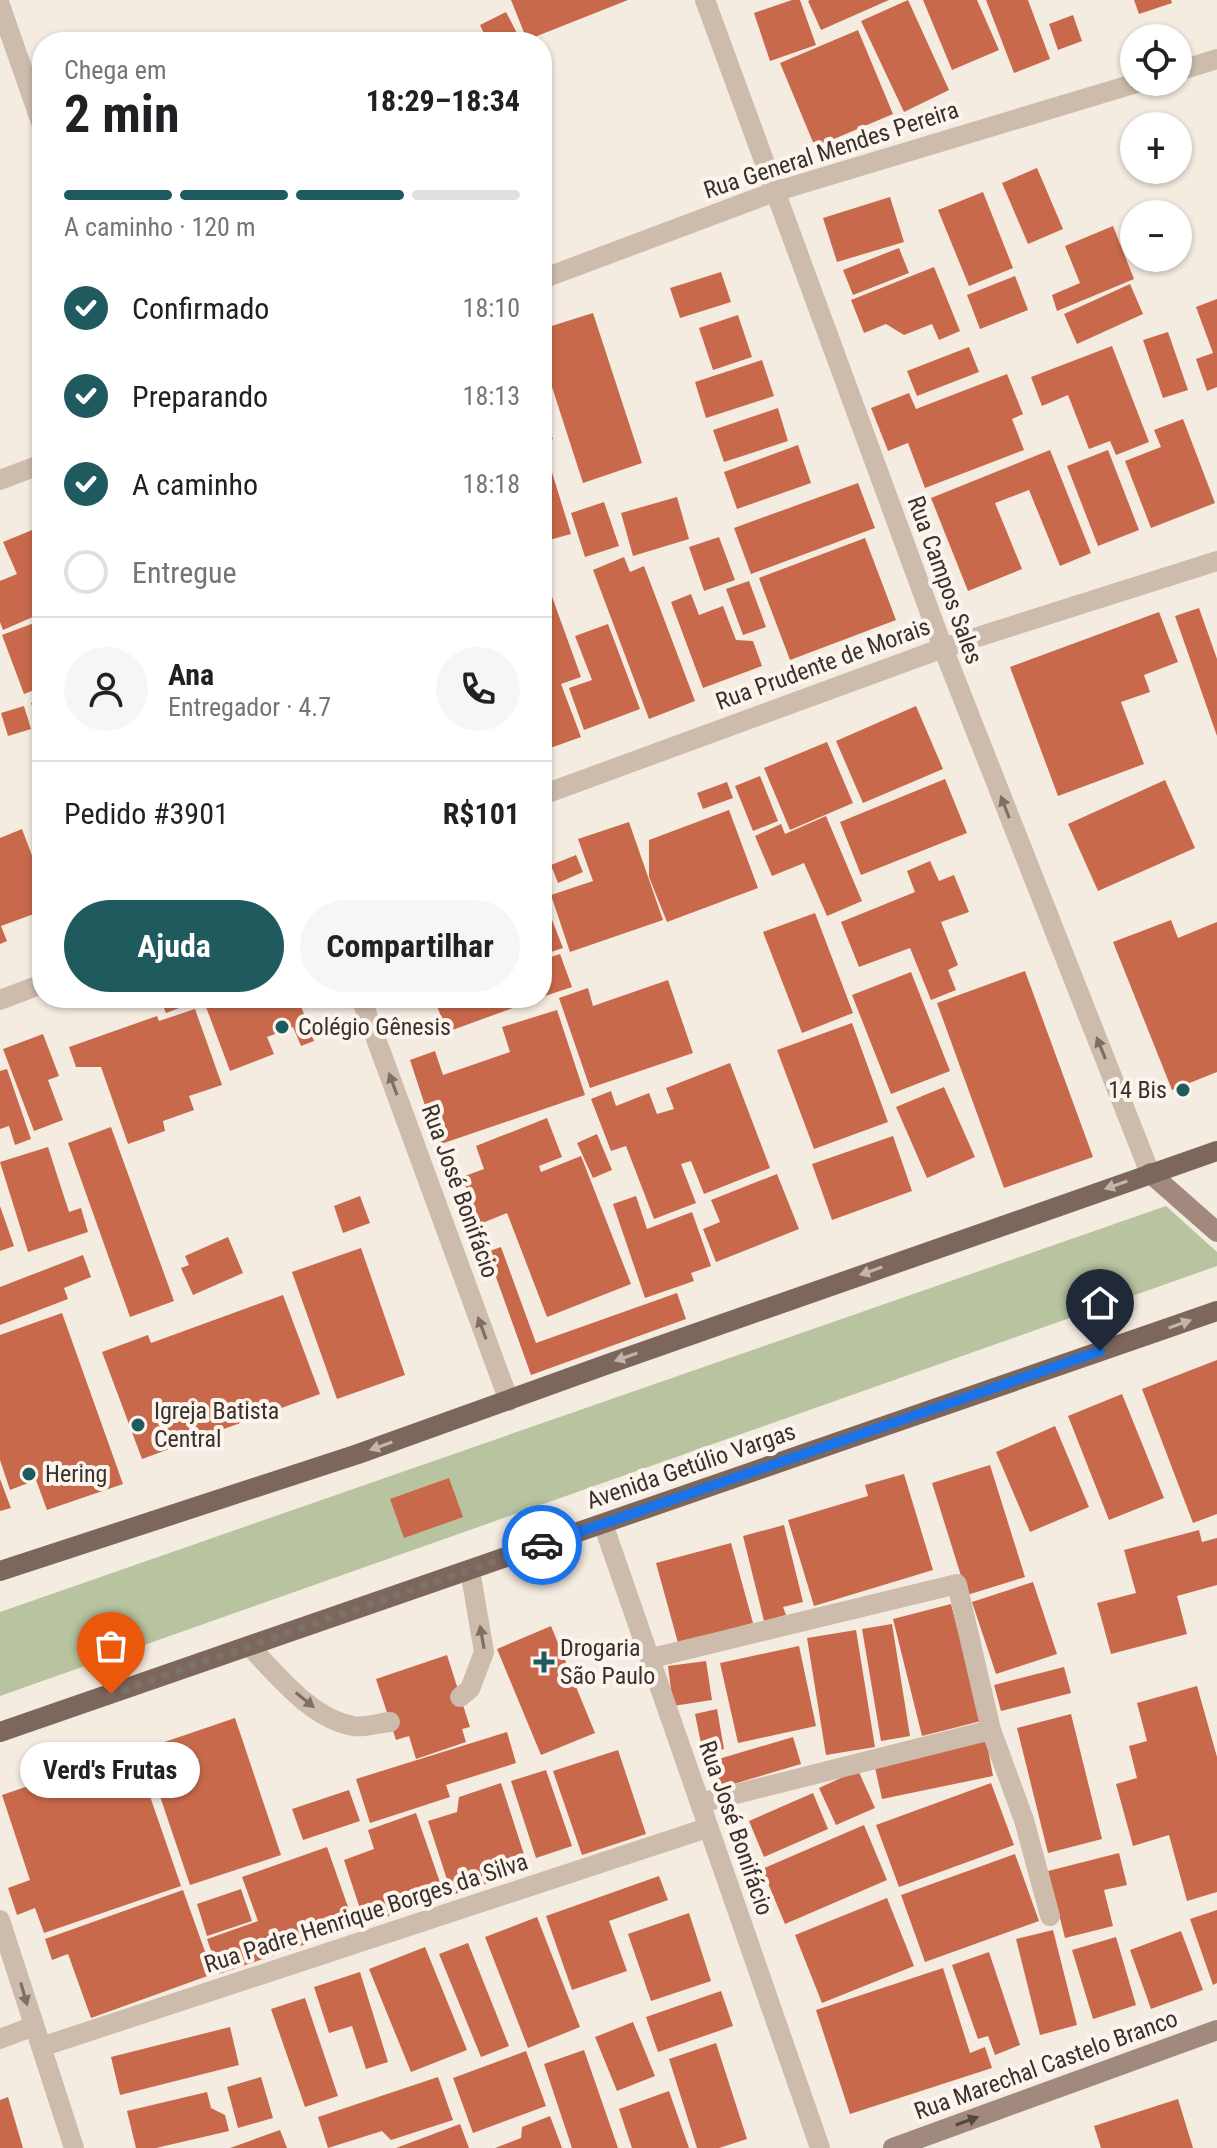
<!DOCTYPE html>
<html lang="pt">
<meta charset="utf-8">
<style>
:root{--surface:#fff;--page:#f6f6f6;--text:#202124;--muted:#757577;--line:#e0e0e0;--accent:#1f5a5e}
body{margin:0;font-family:"Roboto Condensed",sans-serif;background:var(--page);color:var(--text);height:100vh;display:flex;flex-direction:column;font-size:30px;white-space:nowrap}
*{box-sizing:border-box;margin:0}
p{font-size:26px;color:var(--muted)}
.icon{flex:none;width:44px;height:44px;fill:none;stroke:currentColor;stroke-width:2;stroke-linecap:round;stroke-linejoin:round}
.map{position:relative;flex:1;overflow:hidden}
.details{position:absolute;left:32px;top:32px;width:520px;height:976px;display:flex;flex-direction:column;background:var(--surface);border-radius:32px;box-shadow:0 2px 6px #0004}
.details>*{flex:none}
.tools{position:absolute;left:1120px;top:24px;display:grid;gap:16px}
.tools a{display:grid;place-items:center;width:72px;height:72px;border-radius:50%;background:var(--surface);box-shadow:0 2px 6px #0004;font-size:40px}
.pin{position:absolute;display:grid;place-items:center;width:68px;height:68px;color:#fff;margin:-82px -34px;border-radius:50% 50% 50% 0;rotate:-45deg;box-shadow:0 0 8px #0007}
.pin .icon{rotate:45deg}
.courier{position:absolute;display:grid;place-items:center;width:80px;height:80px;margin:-40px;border:6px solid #1a73e8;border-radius:50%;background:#fff;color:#222;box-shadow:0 2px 10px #0007}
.bubble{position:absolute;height:56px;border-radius:28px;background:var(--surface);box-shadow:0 2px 6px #0004;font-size:26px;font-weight:700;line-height:56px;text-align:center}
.overview em{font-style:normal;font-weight:700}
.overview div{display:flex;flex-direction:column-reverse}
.overview{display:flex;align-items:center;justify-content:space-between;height:136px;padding:0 32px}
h1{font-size:52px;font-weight:700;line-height:60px}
.bar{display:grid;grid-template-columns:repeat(4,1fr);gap:12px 8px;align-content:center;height:96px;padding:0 32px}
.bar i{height:10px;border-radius:6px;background:var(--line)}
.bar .selected{background:var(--accent)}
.bar p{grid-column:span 4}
.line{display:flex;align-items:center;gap:20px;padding:0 32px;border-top:2px solid var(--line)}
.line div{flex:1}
.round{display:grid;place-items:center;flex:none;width:84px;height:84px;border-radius:42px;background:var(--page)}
ol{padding:0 32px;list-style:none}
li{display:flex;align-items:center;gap:24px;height:88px}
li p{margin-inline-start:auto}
li .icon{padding:8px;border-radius:50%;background:var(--accent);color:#fff;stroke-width:4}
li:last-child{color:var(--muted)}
li i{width:44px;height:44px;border:4px solid var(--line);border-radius:50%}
.action{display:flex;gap:16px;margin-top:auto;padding:16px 32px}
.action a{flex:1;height:92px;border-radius:48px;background:var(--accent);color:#fff;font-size:32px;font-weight:700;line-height:92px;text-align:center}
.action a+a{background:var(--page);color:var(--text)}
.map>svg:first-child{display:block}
.green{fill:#b8c4a0}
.building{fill:#c8694b}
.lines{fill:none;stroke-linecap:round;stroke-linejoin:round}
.lane{stroke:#cdbbac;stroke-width:20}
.street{stroke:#cdbbac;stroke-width:20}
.secondary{stroke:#a18a7d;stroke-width:20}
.primary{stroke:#7d675c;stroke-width:20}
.oneway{fill:#7d6f65}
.oneway2{fill:#c2b5ac}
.oneway3{fill:#544640}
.done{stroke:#7c716b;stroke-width:8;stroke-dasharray:0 14.4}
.route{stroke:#1a73e8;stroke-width:10}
.poi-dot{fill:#1f5a5e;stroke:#fbf5ee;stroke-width:3}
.labels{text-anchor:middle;stroke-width:8;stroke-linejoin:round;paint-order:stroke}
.street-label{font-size:24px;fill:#3b302b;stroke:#fbf5ee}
.poi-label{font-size:24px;fill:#3b302b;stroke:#fbf5ee;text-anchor:start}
</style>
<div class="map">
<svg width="1217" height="2148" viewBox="0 0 1217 2148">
<rect width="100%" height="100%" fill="#f4ebe1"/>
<path class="green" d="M1166 1206 1217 1252V1266L0 1696V1612Z"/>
<path class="building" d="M511 0H628L527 40Z
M792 0H800L816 45 770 61 754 13Z
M810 0H889L821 30 808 1Z
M908 0 949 90 904 112 861 21Z
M923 0H977L999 50 952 70Z
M986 0H1028L1050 59 1014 73Z
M1134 0H1171L1172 3 1139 14Z
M506 12 521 41 488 42 480 25Z
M1073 15 1082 41 1058 50 1049 24Z
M858 30 893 114 815 147 780 63Z
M1037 168 1063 229 1028 244 1002 183Z
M983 192 1013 268 969 286 938 210Z
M890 197 904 242 837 262 823 218Z
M1113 226 1134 279 1057 311 1052 295 1080 283 1065 246Z
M899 248 909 273 853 295 843 270Z
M934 267 960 331 939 340 932 324 904 335 886 324 864 333 851 300Z
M721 272 731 302 680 318 670 288Z
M1015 276 1028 310 980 329 967 295Z
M1130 284 1143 314 1077 344 1064 314Z
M1217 299V387L1207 391 1196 359 1213 353 1196 307Z
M593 313 642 463 583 483 542 356V329Z
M738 315 752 357 713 370 699 328Z
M1168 332 1188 390 1163 398 1143 340Z
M1112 346 1149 442 1116 455 1110 441 1089 449 1068 395 1042 406 1031 377Z
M969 347 979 372 917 396 907 371Z
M762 360 774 396 706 418 695 382Z
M1007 374 1023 414 1012 419 1024 450 925 488 908 443 888 451 871 408 909 393 916 409Z
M778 408 788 441 724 462 713 430Z
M542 413 553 439 542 443Z
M1183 419 1215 503 1151 528 1125 461 1161 447 1154 430Z
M798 445 811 483 737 509 724 472Z
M1050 450 1091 553 1060 566 1029 490 995 503 1022 569 968 591 931 498Z
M1108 450 1139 530 1098 546 1067 466Z
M546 453 571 534 542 542V454Z
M858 483 875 528 751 574 734 528Z
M677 497 689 539 633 556 621 513Z
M604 502 619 546 585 557 571 513Z
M37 528 42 540V613L3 630 0 622V581L17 574 3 542Z
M719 537 735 580 704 591 689 547Z
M865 538 896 620 790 660 759 578Z
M624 557 630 572 644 566 695 701 649 719 593 570Z
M542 569 581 677 561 684 581 737 542 751Z
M749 581 766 627 743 635 726 589Z
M691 594 699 615 723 606 736 640 753 641 762 666 703 688 671 602Z
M1199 608 1217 659V736L1175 616Z
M1159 612 1178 662 1144 675 1150 692 1121 702 1144 764 1058 796 1010 667Z
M42 620V687L24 694 2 635Z
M608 624 640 709 584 730 569 688 592 680 575 636Z
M42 699V733L31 703Z
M24 706 31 729 8 736 1 713Z
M916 706 943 769 863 803 836 741Z
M827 742 853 803 790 830 764 768Z
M760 776 778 821 753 831 735 786Z
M945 779 967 833 861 875 840 822Z
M1165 780 1195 848 1098 891 1068 824Z
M727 782 733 798 703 809 697 793Z
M729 810 758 888 667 922 649 877V840Z
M826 816 862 901 827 916 804 863 772 876 755 836 781 824 785 834Z
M629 822 663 920 570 952 551 895 593 881 578 839Z
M22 829 42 882V911L1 926 7 941 0 944V838Z
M576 855 583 872 558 883 551 865Z
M930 861 939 881 954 875 969 912 941 922 958 965 948 970 956 990 931 1000 910 948 859 967 841 922 915 892 907 871Z
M542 894 563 948 542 955Z
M815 913 853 1013 802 1033 763 932Z
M1171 920 1178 938 1217 922V1072L1172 1090 1113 942Z
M560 954 572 987 542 997V960Z
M1025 971 1093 1157 1004 1188 937 1003Z
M911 972 950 1071 891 1094 852 995Z
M668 980 693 1053 590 1088 559 998 588 988 593 1006Z
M160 998H298L314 1041 301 1046 293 1027 267 1037 274 1054 230 1071 203 999 166 1013Z
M434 998H540L447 1032Z
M195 1009 222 1085 189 1096 194 1110 163 1121 165 1131 128 1144 101 1067H76L69 1047 157 1016 159 1021Z
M557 1010 585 1095 438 1145 410 1060 435 1051 443 1075 510 1052 502 1027Z
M852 1023 888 1122 814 1149 777 1050Z
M43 1034 59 1076 48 1080 63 1120 34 1131 3 1049Z
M730 1063 770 1168 704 1194 691 1161 681 1164 696 1203 654 1219 626 1146 611 1151 591 1099 611 1091 616 1106 649 1093 657 1114 674 1109 666 1088Z
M7 1069 31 1139 15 1145 9 1126 0 1129V1071Z
M944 1087 975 1157 927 1178 896 1107Z
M547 1118 562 1157 539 1166 541 1172 581 1156 631 1284 547 1317 507 1213 480 1224 462 1177 484 1169 476 1146Z
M111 1127 174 1301 130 1317 68 1143Z
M597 1134 612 1170 593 1178 577 1143Z
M893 1136 912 1191 832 1220 812 1164Z
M48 1147 69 1212 81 1208 88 1232 28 1252 0 1162Z
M777 1174 799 1229 716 1262 703 1229 720 1222 711 1200Z
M360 1196 370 1223 343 1233 334 1206Z
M636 1196 647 1229 692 1212 711 1266 691 1273 694 1281 645 1298 613 1204Z
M0 1206 14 1246 0 1251Z
M228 1237 243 1273 193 1295 181 1268 189 1265 185 1256Z
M501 1247 536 1343 677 1293 686 1319 531 1375 487 1252Z
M361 1248 405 1375 337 1399 292 1272Z
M83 1255 91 1277 64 1288 68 1299 0 1325V1287Z
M283 1295 320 1394 142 1459 102 1352 148 1335 151 1343Z
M62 1313 123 1484 47 1510 36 1480 10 1490 0 1460V1335Z
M1217 1360V1514L1193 1523 1142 1389Z
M1122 1394 1164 1498 1109 1520 1068 1416Z
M1055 1426 1089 1507 1030 1532 996 1452Z
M990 1465 1025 1577 967 1595 932 1483Z
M904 1474 933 1570 814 1606 788 1520 868 1496 865 1485Z
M449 1478 463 1517 404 1538 390 1499Z
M0 1479 11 1508 0 1511Z
M784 1525 803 1602 783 1607 786 1615 764 1621 743 1536Z
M1199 1530 1202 1542 1217 1538V1585L1177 1596 1187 1634 1111 1654 1097 1603 1136 1593 1124 1550Z
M731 1543 753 1623 678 1643 656 1563Z
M1033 1582 1057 1654 996 1674 972 1602Z
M951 1604 981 1721 922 1736 893 1619Z
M892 1624 910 1736 881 1741 862 1629Z
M551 1626 595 1733 541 1755 497 1649Z
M856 1630 875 1747 826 1755 807 1638Z
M799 1646 816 1726 738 1743 720 1663Z
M447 1655 470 1727 462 1729 466 1742 416 1759 409 1736 396 1740 376 1679Z
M706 1661 712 1700 673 1706 668 1666Z
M1064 1667 1071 1693 1001 1711 994 1685Z
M1197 1686 1217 1757V1892L1187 1901 1169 1835 1133 1846 1116 1784 1137 1778 1129 1746 1147 1741 1137 1703Z
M717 1709 724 1749 703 1753 695 1714Z
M1071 1714 1102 1839 1048 1853 1017 1728Z
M235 1718 281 1855 190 1885 144 1749Z
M507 1732 516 1763 446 1785 450 1797 370 1823 356 1779Z
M793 1737 801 1764 720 1788 712 1761Z
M986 1739 993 1776 882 1799 874 1763Z
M134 1750 181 1886 44 1933 35 1908 17 1915 8 1888 30 1880 2 1795Z
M618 1750 646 1834 582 1855 553 1771Z
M546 1770 572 1846 536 1858 511 1781Z
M858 1770 875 1808 836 1825 819 1788Z
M501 1783 529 1870 452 1895 428 1821 457 1812 459 1797Z
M991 1783 1014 1845 899 1887 876 1825Z
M349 1790 360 1821 303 1840 292 1809Z
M813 1793 828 1829 764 1857 749 1821Z
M416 1813 445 1897 365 1924 344 1860 374 1849 368 1830Z
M864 1825 887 1880 785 1924 762 1869Z
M327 1847 355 1927 219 1974 207 1939 258 1921 242 1877Z
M1119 1853 1127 1885 1104 1890 1113 1926 1065 1938 1048 1871Z
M1015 1854 1039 1921 925 1962 901 1895Z
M659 1876 668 1900 609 1921 627 1971 572 1990 546 1916Z
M241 1889 252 1921 207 1936 197 1904Z
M183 1890 213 1974 91 2018 68 1954 52 1960 45 1939Z
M887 1898 914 1966 822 2003 795 1935Z
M1217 1910V1983L1213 1985 1190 1919Z
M689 1913 711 1981 651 2001 628 1934Z
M537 1917 580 2027 528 2048 485 1937Z
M1053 1930 1077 2025 1040 2035 1016 1939Z
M1181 1931 1203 1990 1151 2009 1130 1950Z
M1116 1937 1136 2005 1093 2019 1072 1950Z
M468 1943 509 2046 481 2057 439 1954Z
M425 1947 467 2050 411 2072 369 1969Z
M989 1952 1020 2045 995 2055 988 2036 978 2039 952 1965Z
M943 1968 970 2053 985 2047 992 2068 850 2114 816 2010Z
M360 1972 388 2062 366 2069 352 2026 329 2033 314 1987Z
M721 1991 733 2026 658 2052 646 2017Z
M305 1998 338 2096 305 2107 271 2009Z
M633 2022 655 2076 617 2091 595 2037Z
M230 2027 239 2065 120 2095 111 2057Z
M716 2043 747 2139 719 2148H697L669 2059Z
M584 2050 618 2148H572L544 2064Z
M526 2051 546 2106 473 2133 453 2078Z
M261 2077 273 2118 238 2128 227 2087Z
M438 2077 453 2120 391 2140 382 2131 328 2148 318 2117Z
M669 2091 689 2148H632L619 2109Z
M207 2092 211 2108 225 2115 229 2131 156 2148H136L127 2111Z
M8 2097 23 2148H0V2100Z
M1178 2099 1193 2148H1101L1094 2126Z
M550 2116 562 2148H495L521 2138 522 2127Z
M460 2124 469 2148H396Z
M280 2130 287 2148H230Z"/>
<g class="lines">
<path class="lane" d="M249 1646C278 1675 310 1718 353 1726 364 1728 379 1723 390 1722
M652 1658 957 1584 991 1730 1024 1820 1050 1916
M460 1697 470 1689 484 1652 470 1570
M700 1803 991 1730"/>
<path class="street" d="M705 0 943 648 1150 1173
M0 5 42 125
M1178 71 1217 59
M542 279 774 192 1140 82
M0 480 42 464
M542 795 943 648 1217 561
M361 998 509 1401
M0 1000 42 984
M603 1524 820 2148
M0 1920 74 2148
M0 2039 34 2026
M41 2047 707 1828"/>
<path class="secondary" d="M1150 1173 1217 1232
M893 2148 1217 2030"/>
<path class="primary" d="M0 1571 358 1454 608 1364 1217 1151
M0 1732 1217 1311"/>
</g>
<defs><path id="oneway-solid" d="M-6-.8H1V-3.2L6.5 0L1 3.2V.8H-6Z" transform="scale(2)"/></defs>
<g class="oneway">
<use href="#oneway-solid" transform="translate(1005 807) rotate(-111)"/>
<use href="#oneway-solid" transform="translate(1101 1048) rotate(-112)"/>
<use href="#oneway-solid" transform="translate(393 1084) rotate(-110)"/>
<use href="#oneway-solid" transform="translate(482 1328) rotate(-110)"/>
<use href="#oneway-solid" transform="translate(482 1637) rotate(-100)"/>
<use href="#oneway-solid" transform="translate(305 1700) rotate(39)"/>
<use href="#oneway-solid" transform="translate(24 1994) rotate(74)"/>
</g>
<g class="oneway2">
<use href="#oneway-solid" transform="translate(1116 1185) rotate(161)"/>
<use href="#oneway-solid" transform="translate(871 1271) rotate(161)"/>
<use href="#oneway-solid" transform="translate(1180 1324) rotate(-19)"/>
<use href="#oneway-solid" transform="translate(626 1357) rotate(161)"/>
<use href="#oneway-solid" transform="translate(381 1446) rotate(161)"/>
</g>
<use class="oneway3" href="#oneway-solid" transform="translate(967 2121) rotate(-20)"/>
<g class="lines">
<path class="done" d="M111 1694 542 1545"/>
<path class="route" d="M542 1545 1100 1351"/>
</g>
<g class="poi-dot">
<circle cx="282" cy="1027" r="8"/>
<circle cx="1183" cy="1090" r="8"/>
<circle cx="138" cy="1425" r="8"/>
<circle cx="29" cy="1474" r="8"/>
<path d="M540 1650h8v8h8v8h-8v8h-8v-8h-8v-8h8z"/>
</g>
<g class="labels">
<g class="street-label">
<text transform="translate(831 150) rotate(-18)" y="8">Rua General Mendes Pereira</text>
<text transform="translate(945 580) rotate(70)" y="8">Rua Campos Sales</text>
<text transform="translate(823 664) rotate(-20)" y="8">Rua Prudente de Morais</text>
<text transform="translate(460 1191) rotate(70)" y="8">Rua José Bonifácio</text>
<text transform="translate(691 1466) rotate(-19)" y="8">Avenida Getúlio Vargas</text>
<text transform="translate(736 1828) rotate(71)" y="8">Rua José Bonifácio</text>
<text transform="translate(366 1913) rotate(-18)" y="8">Rua Padre Henrique Borges da Silva</text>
<text transform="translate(1046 2065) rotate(-20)" y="8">Rua Marechal Castelo Branco</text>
</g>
<g class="poi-label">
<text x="298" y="1035">Colégio Gênesis</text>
<text x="1167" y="1098" text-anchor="end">14 Bis</text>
<text x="154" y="1419">Igreja Batista<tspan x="154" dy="28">Central</tspan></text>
<text x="45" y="1482">Hering</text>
<text x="560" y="1656">Drogaria<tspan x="560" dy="28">São Paulo</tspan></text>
</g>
</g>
</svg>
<div class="tools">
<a><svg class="icon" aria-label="locate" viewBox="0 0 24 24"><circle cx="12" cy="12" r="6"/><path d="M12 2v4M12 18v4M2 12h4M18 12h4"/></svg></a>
<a>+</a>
<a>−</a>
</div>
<div class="pin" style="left:111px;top:1694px;background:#ea580c"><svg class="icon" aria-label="bag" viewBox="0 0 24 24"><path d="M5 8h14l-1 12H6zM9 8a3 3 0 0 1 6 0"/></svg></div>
<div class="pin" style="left:1100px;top:1351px;background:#1f2937"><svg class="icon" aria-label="home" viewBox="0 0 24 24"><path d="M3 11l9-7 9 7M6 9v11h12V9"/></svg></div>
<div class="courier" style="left:542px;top:1545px"><svg class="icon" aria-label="car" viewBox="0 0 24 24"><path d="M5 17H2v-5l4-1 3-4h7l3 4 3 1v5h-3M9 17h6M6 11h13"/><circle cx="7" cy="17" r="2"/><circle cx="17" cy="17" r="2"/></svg></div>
<div class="bubble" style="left:20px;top:1742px;width:180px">Verd's Frutas</div>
<section class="details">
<div class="overview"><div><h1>2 min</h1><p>Chega em</p></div><em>18:29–18:34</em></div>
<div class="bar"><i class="selected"></i><i class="selected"></i><i class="selected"></i><i></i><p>A caminho · 120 m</p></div>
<ol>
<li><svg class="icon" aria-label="check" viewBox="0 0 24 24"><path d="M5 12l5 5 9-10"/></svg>Confirmado<p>18:10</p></li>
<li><svg class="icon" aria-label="check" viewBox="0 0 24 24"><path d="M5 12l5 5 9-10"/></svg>Preparando<p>18:13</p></li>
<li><svg class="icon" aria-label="check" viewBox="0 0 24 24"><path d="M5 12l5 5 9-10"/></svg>A caminho<p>18:18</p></li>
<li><i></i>Entregue</li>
</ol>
<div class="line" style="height:144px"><a class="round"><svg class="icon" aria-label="person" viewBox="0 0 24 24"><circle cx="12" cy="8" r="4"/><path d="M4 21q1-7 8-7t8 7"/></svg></a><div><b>Ana</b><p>Entregador · 4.7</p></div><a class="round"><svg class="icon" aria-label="phone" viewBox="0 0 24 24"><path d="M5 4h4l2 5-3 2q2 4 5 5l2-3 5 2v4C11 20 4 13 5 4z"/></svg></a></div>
<div class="line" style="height:104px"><div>Pedido #3901</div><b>R$101</b></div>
<div class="action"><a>Ajuda</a><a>Compartilhar</a></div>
</section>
</div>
